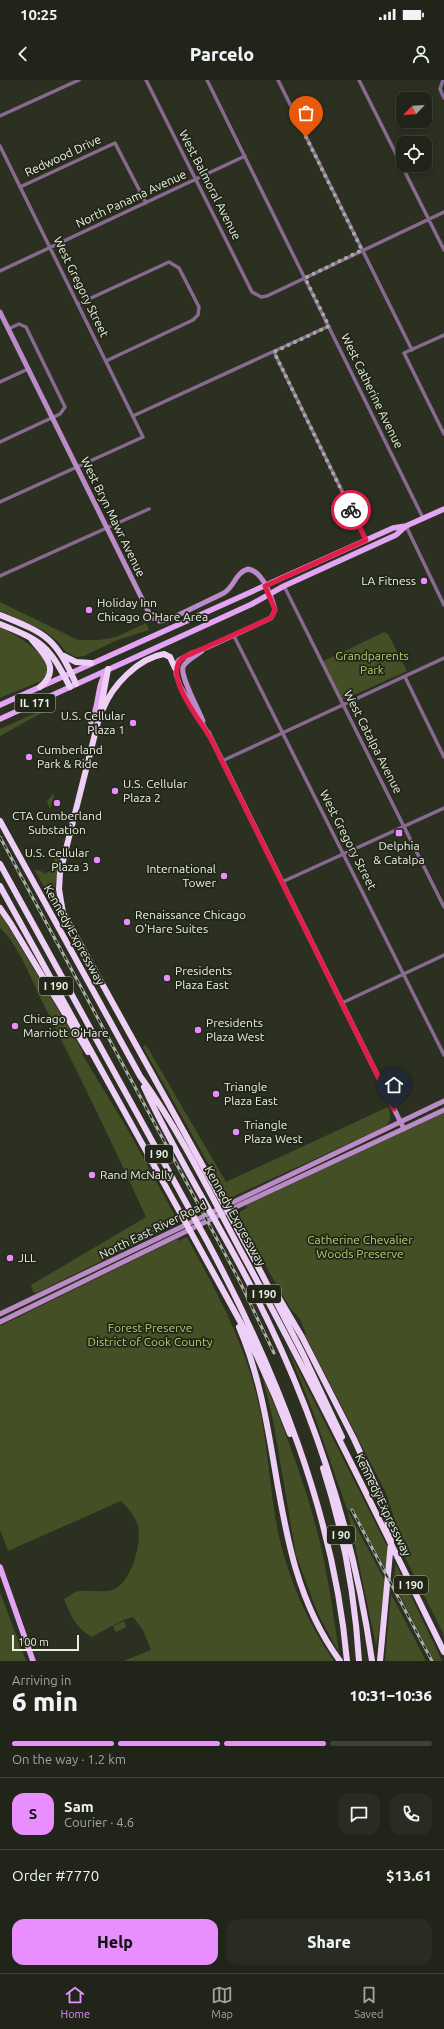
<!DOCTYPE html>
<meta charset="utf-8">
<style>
:root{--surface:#202419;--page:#282c22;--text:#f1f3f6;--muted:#a2a4a2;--line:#3d4138;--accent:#e88eff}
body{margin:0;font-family:Ubuntu,sans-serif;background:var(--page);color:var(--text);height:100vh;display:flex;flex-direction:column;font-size:15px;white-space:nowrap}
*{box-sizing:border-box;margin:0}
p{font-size:13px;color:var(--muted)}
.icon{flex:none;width:22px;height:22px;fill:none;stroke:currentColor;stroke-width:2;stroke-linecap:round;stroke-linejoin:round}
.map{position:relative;height:1581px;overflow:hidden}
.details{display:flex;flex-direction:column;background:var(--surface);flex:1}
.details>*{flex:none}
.needle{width:26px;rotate:245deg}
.tools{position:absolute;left:396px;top:12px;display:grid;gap:8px}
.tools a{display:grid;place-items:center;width:36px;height:36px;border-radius:8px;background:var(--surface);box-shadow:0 2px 6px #0003,0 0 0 1px var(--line);font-size:20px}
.scale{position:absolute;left:12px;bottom:10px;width:67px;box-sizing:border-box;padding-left:4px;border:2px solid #ebeee5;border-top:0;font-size:11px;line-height:14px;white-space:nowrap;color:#ebeee5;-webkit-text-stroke:3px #212617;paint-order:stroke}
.pin{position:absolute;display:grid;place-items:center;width:34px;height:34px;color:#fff;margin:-41px -17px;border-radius:50% 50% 50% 0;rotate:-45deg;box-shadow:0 0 4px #0007}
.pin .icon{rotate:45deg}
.courier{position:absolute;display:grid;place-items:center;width:40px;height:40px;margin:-20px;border:3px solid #e11d48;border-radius:50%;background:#fff;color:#222;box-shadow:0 1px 5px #0007}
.summary em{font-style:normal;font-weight:800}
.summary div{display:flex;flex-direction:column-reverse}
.summary{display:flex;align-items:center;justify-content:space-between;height:68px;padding:0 12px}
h1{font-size:26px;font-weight:800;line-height:30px}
.bar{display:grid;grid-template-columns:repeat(4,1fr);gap:6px 4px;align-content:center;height:48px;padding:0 12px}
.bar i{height:5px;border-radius:3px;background:var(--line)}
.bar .on{background:var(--accent)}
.bar p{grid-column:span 4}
.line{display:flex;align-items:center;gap:10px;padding:0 12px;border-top:1px solid var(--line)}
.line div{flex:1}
.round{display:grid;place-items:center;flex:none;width:42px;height:42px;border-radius:12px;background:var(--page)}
.cta{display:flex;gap:8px;margin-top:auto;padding:8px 12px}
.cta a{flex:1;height:46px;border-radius:12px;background:var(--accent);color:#111;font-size:16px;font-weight:800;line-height:46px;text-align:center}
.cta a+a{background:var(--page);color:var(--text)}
.status{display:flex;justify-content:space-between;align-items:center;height:28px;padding:0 20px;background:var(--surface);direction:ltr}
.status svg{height:11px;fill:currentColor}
header{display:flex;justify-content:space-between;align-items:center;height:52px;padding:0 12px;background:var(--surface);font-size:18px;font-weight:800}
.tabs{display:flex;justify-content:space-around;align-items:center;height:56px;border-top:1px solid var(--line);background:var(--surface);font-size:11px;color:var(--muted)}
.tabs a{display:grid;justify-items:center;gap:2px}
.tabs .on{color:var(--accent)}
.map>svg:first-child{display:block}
.green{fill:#444f26}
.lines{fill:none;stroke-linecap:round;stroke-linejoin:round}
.street{stroke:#886a90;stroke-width:3.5}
.secondary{stroke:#bb8bc8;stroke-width:5}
.primary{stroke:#e3a4f3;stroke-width:5.5}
.highway{stroke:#eed0f6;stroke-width:6}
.rail-casing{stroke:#abafa4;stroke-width:3}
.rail{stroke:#212617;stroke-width:1.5;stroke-dasharray:4.5;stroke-linecap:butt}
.done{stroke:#a8aca0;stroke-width:4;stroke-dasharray:0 7.2}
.route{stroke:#e11d48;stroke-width:5}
.poi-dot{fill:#e88eff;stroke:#212617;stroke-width:1.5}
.labels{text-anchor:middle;stroke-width:3.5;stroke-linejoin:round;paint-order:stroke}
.shield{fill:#212617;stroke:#aeb2a7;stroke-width:1}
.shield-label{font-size:11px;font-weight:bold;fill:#ebeee5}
.street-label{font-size:12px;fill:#ebeee5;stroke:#212617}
.poi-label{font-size:12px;fill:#ebeee5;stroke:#212617;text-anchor:start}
.park-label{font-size:12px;fill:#b4cd74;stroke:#212617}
</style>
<div class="status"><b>10:25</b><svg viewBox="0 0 49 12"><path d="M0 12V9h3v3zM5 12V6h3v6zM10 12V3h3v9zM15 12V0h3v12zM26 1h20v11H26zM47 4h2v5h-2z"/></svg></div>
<header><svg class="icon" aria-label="back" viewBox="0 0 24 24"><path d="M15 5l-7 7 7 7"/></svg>Parcelo<svg class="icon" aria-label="person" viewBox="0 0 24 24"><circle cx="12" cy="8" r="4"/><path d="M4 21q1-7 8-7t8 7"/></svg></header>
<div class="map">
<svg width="444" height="1581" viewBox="0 0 444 1581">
<rect width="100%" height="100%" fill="#2b3021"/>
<path class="green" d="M0 522 78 560H99L116 557 146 543 149 550 115 561 84 576 76 577 66 572 57 561 43 550 0 531Z
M0 547C14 554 65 581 41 601L0 618Z
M384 552 388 554 407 591 345 619H342L322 582Z
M48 625 52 627 0 656V649L40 631Z
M53 714 54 716 50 729 47 721Z
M62 774 55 805 60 835 34 789 43 792 44 794 50 791 53 786 54 778Z
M0 833 74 956 83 973 82 974 128 1050 179 1143 36 1213 33 1212 31 1205 146 1137C113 1064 78 993 42 921 32 901 17 862 0 848Z
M146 965 226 1102 388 1027C392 1037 391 1043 382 1048L228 1119 143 967Z
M444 1033V1555L397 1461 395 1441 386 1413 305 1255 306 1254 300 1239 290 1228 236 1134 247 1128 246 1125Z
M187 1157C215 1209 243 1259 257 1317 268 1361 269 1407 278 1452 288 1498 307 1542 334 1581H123L151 1570 143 1550 133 1537 123 1540 92 1557C75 1547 71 1536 64 1519 69 1516 75 1511 81 1511 91 1510 102 1513 112 1510 131 1504 142 1464 138 1446 135 1436 128 1428 121 1421L8 1471 0 1450V1246L177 1159 179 1161Z
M287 1267 389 1470 386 1490 353 1429 348 1431 385 1501 378 1558 376 1565 348 1432 313 1332Z
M262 1294C282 1344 302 1394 316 1447 327 1488 333 1531 339 1573L318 1534 296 1475 273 1340Z
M396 1484 442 1581H434L393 1502Z
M0 1512 26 1581H0Z
M391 1514 426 1581H385Z
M124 1541 126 1547 116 1552 113 1546Z"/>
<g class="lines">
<path class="street" d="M146 0 252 212 261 217 267 216 444 132
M207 0 423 438
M278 0 412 270
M359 0 444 170
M443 0 440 9 444 18
M0 36 79 0
M0 66 143 357 0 422
M20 107 115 63 146 123
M0 191 245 76
M78 224 169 182 179 188 199 227 198 235 193 240 106 281
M444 255 404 273 444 354
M274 272 366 460
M0 302 28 289
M133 336 329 246
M0 362 60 334 65 327 26 247 19 244 8 249
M406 446 444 525
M0 496 149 429
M284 506 444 827
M234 556 444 975
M405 597 444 677
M222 681 444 578
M282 802 444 728
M342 923 444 875"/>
<path class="secondary" d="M0 232 151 537 159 541 168 540 224 513C235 506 235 493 248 489 263 491 272 518 275 530L271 538 206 568 192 573 179 580 176 584V594L180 606 209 655
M202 571C197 575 185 581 183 587 180 597 199 630 203 641
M208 652 404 1049
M0 1234 444 1021
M0 1242 240 1125 444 1030"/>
<path class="primary" d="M0 625 393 448 406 446 444 429
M0 639 252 524 284 506 396 455 406 446
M91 642C100 625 96 606 107 591
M0 1487 33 1581"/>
<path class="highway" d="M0 535C47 554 55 557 76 604
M0 544C44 562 48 565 70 607
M32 560C45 575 61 590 40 607
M64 576 76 582 91 583
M108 589 99 638 60 793 59 809 63 833 252 1175 303 1274 342 1357
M103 629C112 606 138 578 164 574L170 577 175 588
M0 741 140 996C180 1051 211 1115 243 1175 314 1305 379 1439 444 1572
M0 784 207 1161C276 1291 334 1433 347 1581
M0 806 247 1254 274 1314 290 1354
M0 828 11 844 88 972
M144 1007C174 1072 213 1134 246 1197 309 1317 353 1447 372 1581
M279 1218 302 1257 354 1359 385 1427 391 1462 380 1581
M239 1247C286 1356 267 1482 340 1581
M323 1388C343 1450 355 1516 359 1581"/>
<g class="rail-casing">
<path id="rail" d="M0 757 238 1198 274 1273
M352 1430 432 1581"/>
</g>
<use href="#rail" class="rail"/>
</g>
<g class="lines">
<path class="done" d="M306 57 362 170 305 198 329 246 274 272 351 430"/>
<path class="route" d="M351 430 366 460 265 506 275 530 271 538 184 577C160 593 201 641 211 659L394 1029"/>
</g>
<g class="poi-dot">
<circle cx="424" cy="501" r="4"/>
<circle cx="89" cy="530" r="4"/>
<circle cx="133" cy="643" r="4"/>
<circle cx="29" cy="677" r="4"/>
<circle cx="115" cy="711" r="4"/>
<circle cx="57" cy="723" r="4"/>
<rect x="395" y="749" width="8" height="8" rx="2"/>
<circle cx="97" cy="780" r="4"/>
<circle cx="224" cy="796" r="4"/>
<circle cx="127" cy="842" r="4"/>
<circle cx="167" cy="898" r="4"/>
<circle cx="15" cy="946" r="4"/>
<circle cx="198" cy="950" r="4"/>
<circle cx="216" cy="1014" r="4"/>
<circle cx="236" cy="1052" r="4"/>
<circle cx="92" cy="1095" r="4"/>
<circle cx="10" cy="1178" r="4"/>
</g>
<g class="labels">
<g class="shield">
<rect x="15" y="614" width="40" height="18" rx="3"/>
<rect x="39" y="897" width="34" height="18" rx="3"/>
<rect x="145" y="1065" width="28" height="18" rx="3"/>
<rect x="247" y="1205" width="34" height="18" rx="3"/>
<rect x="327" y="1446" width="28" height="18" rx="3"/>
<rect x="394" y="1496" width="34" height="18" rx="3"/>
</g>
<g class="shield-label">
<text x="35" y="627">IL 171</text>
<text x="56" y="910">I 190</text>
<text x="159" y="1078">I 90</text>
<text x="264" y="1218">I 190</text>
<text x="341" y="1459">I 90</text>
<text x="411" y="1509">I 190</text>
</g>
<g class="street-label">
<text transform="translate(63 76) rotate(-25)" y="4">Redwood Drive</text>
<text transform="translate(210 105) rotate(63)" y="4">West Balmoral Avenue</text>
<text transform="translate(131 119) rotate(-25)" y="4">North Panama Avenue</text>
<text transform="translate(81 207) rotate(64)" y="4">West Gregory Street</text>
<text transform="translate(372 311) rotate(64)" y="4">West Catherine Avenue</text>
<text transform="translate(113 437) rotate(64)" y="4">West Bryn Mawr Avenue</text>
<text transform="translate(373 662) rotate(63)" y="4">West Catalpa Avenue</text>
<text transform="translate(348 760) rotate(63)" y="4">West Gregory Street</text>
<text transform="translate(74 855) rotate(61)" y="4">Kennedy Expressway</text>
<text transform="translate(235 1136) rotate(61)" y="4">Kennedy Expressway</text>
<text transform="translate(153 1150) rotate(-26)" y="4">North East River Road</text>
<text transform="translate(383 1425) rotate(64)" y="4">Kennedy Expressway</text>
</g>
<g class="poi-label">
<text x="416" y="505" text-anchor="end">LA Fitness</text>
<text x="97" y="527">Holiday Inn<tspan x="97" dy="14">Chicago O'Hare Area</tspan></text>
<text x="125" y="640" text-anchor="end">U.S. Cellular<tspan x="125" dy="14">Plaza 1</tspan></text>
<text x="37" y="674">Cumberland<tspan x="37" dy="14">Park &amp; Ride</tspan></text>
<text x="123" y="708">U.S. Cellular<tspan x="123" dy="14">Plaza 2</tspan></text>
<text x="57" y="740" text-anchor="middle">CTA Cumberland<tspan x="57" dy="14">Substation</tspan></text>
<text x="399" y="770" text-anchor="middle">Delphia<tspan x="399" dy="14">&amp; Catalpa</tspan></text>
<text x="89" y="777" text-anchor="end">U.S. Cellular<tspan x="89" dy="14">Plaza 3</tspan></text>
<text x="216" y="793" text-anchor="end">International<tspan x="216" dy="14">Tower</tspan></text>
<text x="135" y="839">Renaissance Chicago<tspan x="135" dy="14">O'Hare Suites</tspan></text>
<text x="175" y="895">Presidents<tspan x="175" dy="14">Plaza East</tspan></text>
<text x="23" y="943">Chicago<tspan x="23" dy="14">Marriott O'Hare</tspan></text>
<text x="206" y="947">Presidents<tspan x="206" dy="14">Plaza West</tspan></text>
<text x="224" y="1011">Triangle<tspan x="224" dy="14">Plaza East</tspan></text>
<text x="244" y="1049">Triangle<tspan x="244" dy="14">Plaza West</tspan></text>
<text x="100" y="1099">Rand McNally</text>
<text x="18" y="1182">JLL</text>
</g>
<g class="park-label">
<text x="372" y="580">Grandparents<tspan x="372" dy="14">Park</tspan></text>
<text x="360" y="1164">Catherine Chevalier<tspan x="360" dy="14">Woods Preserve</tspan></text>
<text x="150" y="1252">Forest Preserve<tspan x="150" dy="14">District of Cook County</tspan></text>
</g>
</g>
</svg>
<div class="tools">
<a><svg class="needle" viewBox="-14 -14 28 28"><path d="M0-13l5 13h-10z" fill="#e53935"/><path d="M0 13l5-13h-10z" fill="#a2a4a2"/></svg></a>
<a><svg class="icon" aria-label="locate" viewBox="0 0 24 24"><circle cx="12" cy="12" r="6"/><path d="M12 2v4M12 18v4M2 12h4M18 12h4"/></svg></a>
</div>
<div class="scale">100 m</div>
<div class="pin" style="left:306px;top:57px;background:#ea580c"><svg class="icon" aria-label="bag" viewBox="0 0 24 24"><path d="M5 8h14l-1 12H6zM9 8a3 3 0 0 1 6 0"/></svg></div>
<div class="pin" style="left:394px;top:1029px;background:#1f2937"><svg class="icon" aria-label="home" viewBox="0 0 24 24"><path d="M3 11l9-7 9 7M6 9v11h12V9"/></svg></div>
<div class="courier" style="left:351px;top:430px"><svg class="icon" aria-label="bike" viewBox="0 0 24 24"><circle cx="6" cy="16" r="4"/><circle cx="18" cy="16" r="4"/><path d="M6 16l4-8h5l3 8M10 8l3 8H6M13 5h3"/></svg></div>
</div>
<section class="details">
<div class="summary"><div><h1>6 min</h1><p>Arriving in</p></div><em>10:31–10:36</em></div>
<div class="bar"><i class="on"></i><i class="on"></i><i class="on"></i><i></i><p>On the way · 1.2 km</p></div>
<div class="line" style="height:72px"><b class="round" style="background:var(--accent);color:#111">S</b><div><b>Sam</b><p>Courier · 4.6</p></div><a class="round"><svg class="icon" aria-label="chat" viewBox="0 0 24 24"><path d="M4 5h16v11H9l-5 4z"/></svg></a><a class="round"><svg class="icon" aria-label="phone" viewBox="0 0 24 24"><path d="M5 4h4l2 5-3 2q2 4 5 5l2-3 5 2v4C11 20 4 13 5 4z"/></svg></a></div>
<div class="line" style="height:52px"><div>Order #7770</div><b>$13.61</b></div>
<div class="cta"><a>Help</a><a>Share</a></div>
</section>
<nav class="tabs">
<a class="on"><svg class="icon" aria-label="home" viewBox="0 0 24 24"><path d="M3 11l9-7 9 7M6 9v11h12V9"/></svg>Home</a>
<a><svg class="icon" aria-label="map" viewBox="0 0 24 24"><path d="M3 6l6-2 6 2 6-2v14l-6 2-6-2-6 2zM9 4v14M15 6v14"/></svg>Map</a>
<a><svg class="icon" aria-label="saved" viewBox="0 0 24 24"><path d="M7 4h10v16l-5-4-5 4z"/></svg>Saved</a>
</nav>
